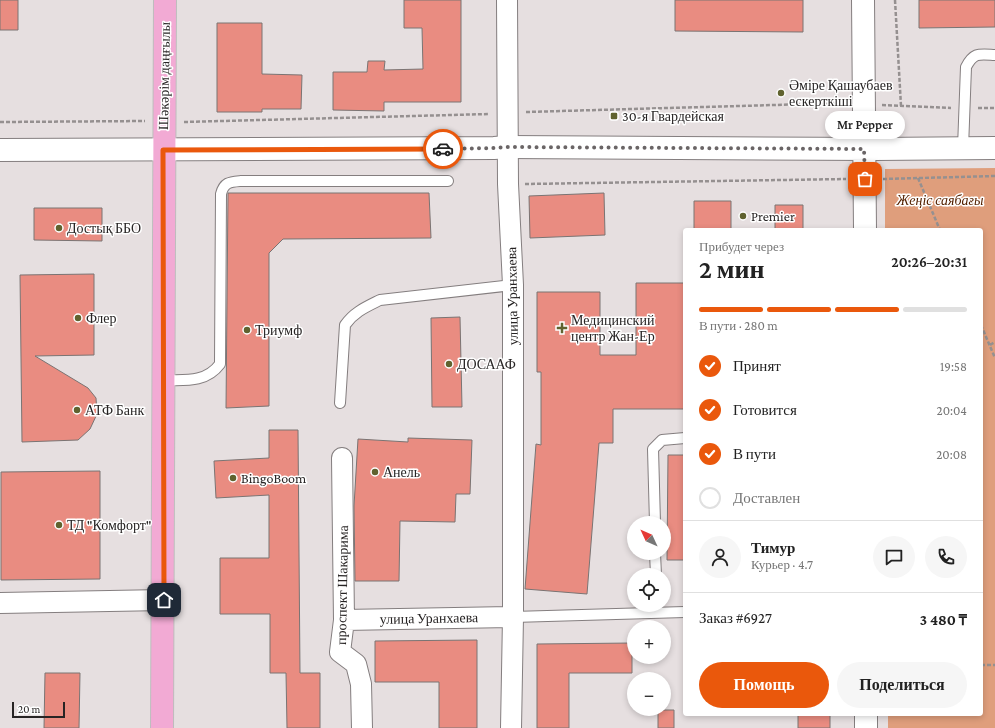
<!DOCTYPE html>
<html lang="ru">
<meta charset="utf-8">
<style>
:root{--surface:#fff;--page:#f6f6f6;--text:#222;--muted:#767676;--line:#e0e0e0;--accent:#ea580c}
body{margin:0;font-family:"Crimson Pro",serif;background:var(--page);color:var(--text);height:100vh;display:flex;flex-direction:column;font-size:15px;white-space:nowrap}
*{box-sizing:border-box;margin:0}
p{font-size:13px;color:var(--muted)}
.icon{flex:none;width:22px;height:22px;fill:none;stroke:currentColor;stroke-width:2;stroke-linecap:round;stroke-linejoin:round}
.map{position:relative;flex:1;overflow:hidden}
.panel{position:absolute;left:683px;top:228px;width:300px;height:488px;display:flex;flex-direction:column;background:var(--surface);border-radius:4px;box-shadow:0 2px 6px #0003}
.panel>*{flex:none}
.needle{width:26px;rotate:314deg}
.buttons{position:absolute;left:627px;top:516px;display:grid;gap:8px}
.buttons a{display:grid;place-items:center;width:44px;height:44px;border-radius:50%;background:var(--surface);box-shadow:0 2px 6px #0003;font-size:20px}
.scale{position:absolute;left:12px;bottom:10px;width:53px;box-sizing:border-box;padding-left:4px;border:2px solid #272424;border-top:0;font-size:11px;line-height:14px;white-space:nowrap;color:#272424;-webkit-text-stroke:3px #fff;paint-order:stroke}
.pin{position:absolute;display:grid;place-items:center;width:34px;height:34px;color:#fff;margin:-17px;border-radius:8px;box-shadow:0 2px 6px #0006}
.courier{position:absolute;display:grid;place-items:center;width:40px;height:40px;margin:-20px;border:3px solid #ea580c;border-radius:50%;background:#fff;color:#222;box-shadow:0 1px 5px #0007}
.bubble{position:absolute;height:28px;border-radius:14px;background:var(--surface);box-shadow:0 2px 6px #0003;font-size:13px;font-weight:600;line-height:28px;text-align:center}
.head em{font-style:normal;font-weight:600}
.head div{display:flex;flex-direction:column-reverse}
.head{display:flex;align-items:center;justify-content:space-between;height:68px;padding:0 16px}
h1{font-size:26px;font-weight:600;line-height:30px}
.bar{display:grid;grid-template-columns:repeat(4,1fr);gap:6px 4px;align-content:center;height:48px;padding:0 16px}
.bar i{height:5px;border-radius:3px;background:var(--line)}
.bar .selected{background:var(--accent)}
.bar p{grid-column:span 4}
.line{display:flex;align-items:center;gap:10px;padding:0 16px;border-top:1px solid var(--line)}
.line div{flex:1}
.round{display:grid;place-items:center;flex:none;width:42px;height:42px;border-radius:21px;background:var(--page)}
ol{padding:0 16px;list-style:none}
li{display:flex;align-items:center;gap:12px;height:44px}
li p{margin-inline-start:auto}
li .icon{padding:4px;border-radius:50%;background:var(--accent);color:#fff;stroke-width:4}
li:last-child{color:var(--muted)}
li i{width:22px;height:22px;border:2px solid var(--line);border-radius:50%}
.button{display:flex;gap:8px;margin-top:auto;padding:8px 16px}
.button a{flex:1;height:46px;border-radius:24px;background:var(--accent);color:#fff;font-size:16px;font-weight:600;line-height:46px;text-align:center}
.button a+a{background:var(--page);color:var(--text)}
.map>svg:first-child{display:block}
.green{fill:#df9e7c}
.building{fill:#e98c81;stroke:#7a7473}
.lines{fill:none;stroke-linecap:round;stroke-linejoin:round}
.lane-casing{stroke:#847e7f;stroke-width:12}
.street-casing{stroke:#847e7f;stroke-width:22}
.secondary-casing{stroke:#847e7f;stroke-width:24}
.primary-casing{stroke:#bebdbd;stroke-width:24}
.path{stroke:#959090;stroke-width:2.5;stroke-dasharray:4 2;stroke-linecap:butt}
.lane{stroke:#fff;stroke-width:10}
.street{stroke:#fff;stroke-width:20}
.secondary{stroke:#fff;stroke-width:22}
.primary{stroke:#f2aad4;stroke-width:22}
.done{stroke:#6a6566;stroke-width:4;stroke-dasharray:0 7.2}
.route{stroke:#ea580c;stroke-width:5}
.poi-dot{fill:#60622f;stroke:#fff;stroke-width:1.5}
.labels{text-anchor:middle;stroke-width:3;stroke-linejoin:round;paint-order:stroke}
.street-label{font-size:14px;fill:#272424;stroke:#fff}
.poi-label{font-size:14px;fill:#272424;stroke:#fff;text-anchor:start}
.park-label{font-size:14px;font-style:italic;fill:#542100;stroke:#fff}
</style>
<div class="map">
<svg width="995" height="728" viewBox="0 0 995 728">
<rect width="100%" height="100%" fill="#e6dfe0"/>
<path class="green" d="M995 168V728H888V714H981V230H885V169Z"/>
<path class="building" d="M0 0H18V30H0Z
M404 0H461V102H384V111L333 110V72H367L368 61H385L384 70 423 69 422 28H404Z
M675 0H803V32L675 31Z
M919 0H995V27L919 28Z
M217 23H262V74L302 75 301 109H262V112H217Z
M228 193H429L431 238 283 239 269 253V406L226 408Z
M604 193 605 235 530 238 529 196Z
M694 201H731V230H694Z
M775 205H803V230H775Z
M34 208H102V241L34 240Z
M94 274V355L35 356 88 388 96 398 97 414 90 429 78 440 22 442 20 275Z
M636 283H685V409H613V443H599L587 594 525 589 536 444 541 445V372H537V292H600V355H636Z
M460 317 462 407H432L431 318Z
M269 430H298L300 673H320V728H287L286 673H270V614H220V558H269V495L216 498 214 461 269 458Z
M408 438 472 440 470 494H456L455 522 400 521 399 581H355L354 506 358 439 408 442Z
M668 455H685V560H667Z
M100 471V579L1 580V472Z
M477 640V728H439V682H375V641Z
M632 643V673H569V728H537V644Z
M45 673H80L79 728H44Z
M658 710H674V728H658Z
M798 714H830V728H798Z"/>
<g class="lines">
<g class="lane-casing">
<path id="lane" d="M963 148 966 67C974 52 979 54 995 55
M163 380C185 380 206 383 220 364L221 194C224 182 230 182 241 181H448
M340 403 345 325C354 312 366 307 380 300L513 285
M655 523 653 449 662 440 685 438
M655 553 656 575
M513 617 685 612"/>
</g>
<g class="street-casing">
<path id="street" d="M507 0 508 184 513 285V617L511 728
M342 458 344 620 340 652 356 664 361 684 362 728
M0 603 164 600
M344 620 513 617"/>
</g>
<g class="secondary-casing">
<path id="secondary" d="M863 0 865 230
M0 150 494 148 508 147 875 149 995 148
M866 714V728"/>
</g>
<g class="primary-casing">
<path id="primary" d="M162 728 165 0"/>
</g>
<path class="path" d="M895 0 901 106
M882 105 951 108
M978 108H995
M526 112 845 103
M0 122 145 121
M184 122 489 114
M918 178 940 230
M883 179 995 176
M525 184 846 179
M981 325 995 358
M990 345 995 342
M981 665H995"/>
<use href="#lane" class="lane"/>
<use href="#street" class="street"/>
<use href="#secondary" class="secondary"/>
<use href="#primary" class="primary"/>
</g>
<g class="lines">
<path class="done" d="M443 149 494 148 508 147 864 149 865 179"/>
<path class="route" d="M164 600 163 150 443 149"/>
</g>
<g class="poi-dot">
<circle cx="781" cy="93" r="4"/>
<rect x="610" y="112" width="8" height="8" rx="2"/>
<circle cx="743" cy="216" r="4"/>
<circle cx="59" cy="228" r="4"/>
<circle cx="78" cy="318" r="4"/>
<path d="M560 322h4v4h4v4h-4v4h-4v-4h-4v-4h4z"/>
<circle cx="247" cy="330" r="4"/>
<circle cx="449" cy="364" r="4"/>
<circle cx="77" cy="410" r="4"/>
<circle cx="375" cy="472" r="4"/>
<circle cx="233" cy="478" r="4"/>
<circle cx="59" cy="525" r="4"/>
</g>
<g class="labels">
<g class="street-label">
<text transform="translate(164 76) rotate(-89)" y="5">Шәкәрім даңғылы</text>
<text transform="translate(512 296) rotate(-91)" y="5">улица Уранхаева</text>
<text transform="translate(342 585) rotate(-89)" y="5">проспект Шакарима</text>
<text transform="translate(429 618) rotate(-1)" y="5">улица Уранхаева</text>
</g>
<g class="poi-label">
<text x="789" y="90">Әміре Қашаубаев<tspan x="789" dy="16">ескерткіші</tspan></text>
<text x="622" y="121">30-я Гвардейская</text>
<text x="751" y="221">Premier</text>
<text x="67" y="233">Достық ББО</text>
<text x="86" y="323">Флер</text>
<text x="571" y="325">Медицинский<tspan x="571" dy="16">центр Жан-Ер</tspan></text>
<text x="255" y="335">Триумф</text>
<text x="457" y="369">ДОСААФ</text>
<text x="85" y="415">АТФ Банк</text>
<text x="383" y="477">Анель</text>
<text x="241" y="483">BingoBoom</text>
<text x="67" y="530">ТД "Комфорт"</text>
</g>
<g class="park-label">
<text x="940" y="205">Жеңіс саябағы</text>
</g>
</g>
</svg>
<div class="buttons">
<a><svg class="needle" viewBox="-14 -14 28 28"><path d="M0-13l5 13h-10z" fill="#e53935"/><path d="M0 13l5-13h-10z" fill="#767676"/></svg></a>
<a><svg class="icon" aria-label="locate" viewBox="0 0 24 24"><circle cx="12" cy="12" r="6"/><path d="M12 2v4M12 18v4M2 12h4M18 12h4"/></svg></a>
<a>+</a>
<a>−</a>
</div>
<div class="scale">20 m</div>
<div class="pin" style="left:865px;top:179px;background:#ea580c"><svg class="icon" aria-label="bag" viewBox="0 0 24 24"><path d="M5 8h14l-1 12H6zM9 8a3 3 0 0 1 6 0"/></svg></div>
<div class="pin" style="left:164px;top:600px;background:#1f2937"><svg class="icon" aria-label="home" viewBox="0 0 24 24"><path d="M3 11l9-7 9 7M6 9v11h12V9"/></svg></div>
<div class="courier" style="left:443px;top:149px"><svg class="icon" aria-label="car" viewBox="0 0 24 24"><path d="M5 17H2v-5l4-1 3-4h7l3 4 3 1v5h-3M9 17h6M6 11h13"/><circle cx="7" cy="17" r="2"/><circle cx="17" cy="17" r="2"/></svg></div>
<div class="bubble" style="left:825px;top:111px;width:80px">Mr Pepper</div>
<section class="panel">
<div class="head"><div><h1>2 мин</h1><p>Прибудет через</p></div><em>20:26–20:31</em></div>
<div class="bar"><i class="selected"></i><i class="selected"></i><i class="selected"></i><i></i><p>В пути · 280 m</p></div>
<ol>
<li><svg class="icon" aria-label="check" viewBox="0 0 24 24"><path d="M5 12l5 5 9-10"/></svg>Принят<p>19:58</p></li>
<li><svg class="icon" aria-label="check" viewBox="0 0 24 24"><path d="M5 12l5 5 9-10"/></svg>Готовится<p>20:04</p></li>
<li><svg class="icon" aria-label="check" viewBox="0 0 24 24"><path d="M5 12l5 5 9-10"/></svg>В пути<p>20:08</p></li>
<li><i></i>Доставлен</li>
</ol>
<div class="line" style="height:72px"><a class="round"><svg class="icon" aria-label="person" viewBox="0 0 24 24"><circle cx="12" cy="8" r="4"/><path d="M4 21q1-7 8-7t8 7"/></svg></a><div><b>Тимур</b><p>Курьер · 4.7</p></div><a class="round"><svg class="icon" aria-label="chat" viewBox="0 0 24 24"><path d="M4 5h16v11H9l-5 4z"/></svg></a><a class="round"><svg class="icon" aria-label="phone" viewBox="0 0 24 24"><path d="M5 4h4l2 5-3 2q2 4 5 5l2-3 5 2v4C11 20 4 13 5 4z"/></svg></a></div>
<div class="line" style="height:52px"><div>Заказ #6927</div><b>3 480 ₸</b></div>
<div class="button"><a>Помощь</a><a>Поделиться</a></div>
</section>
</div>
